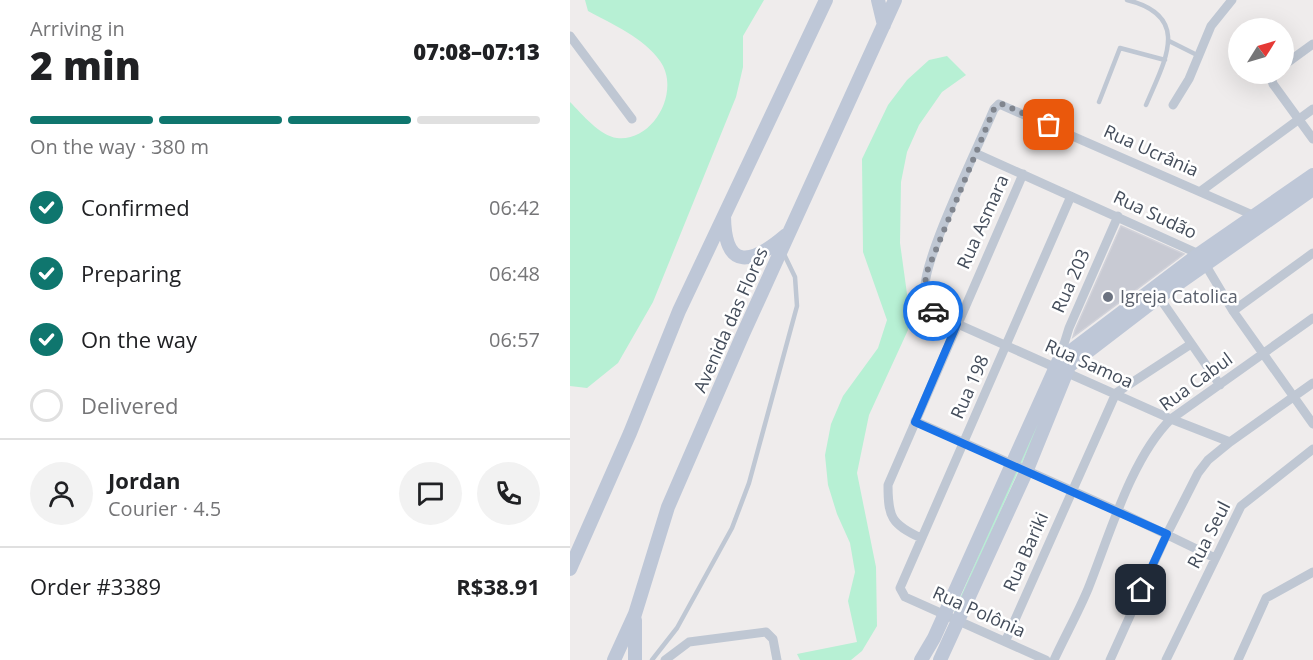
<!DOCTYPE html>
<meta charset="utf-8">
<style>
:root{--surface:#fff;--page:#f2f2f2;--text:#202124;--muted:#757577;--line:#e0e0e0;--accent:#0f766e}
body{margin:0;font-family:"Open Sans",sans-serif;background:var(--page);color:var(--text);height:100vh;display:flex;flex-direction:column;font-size:22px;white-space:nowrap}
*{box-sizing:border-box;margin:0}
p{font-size:20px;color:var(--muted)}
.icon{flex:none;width:33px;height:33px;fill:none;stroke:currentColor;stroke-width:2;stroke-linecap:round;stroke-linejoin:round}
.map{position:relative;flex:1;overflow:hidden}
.drawer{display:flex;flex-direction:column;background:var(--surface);width:570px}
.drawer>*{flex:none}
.needle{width:39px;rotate:53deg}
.tools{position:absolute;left:658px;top:18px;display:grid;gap:12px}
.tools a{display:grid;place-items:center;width:66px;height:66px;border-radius:50%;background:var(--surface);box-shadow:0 6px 24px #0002;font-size:30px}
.pin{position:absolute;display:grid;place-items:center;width:51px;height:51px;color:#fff;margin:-26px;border-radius:12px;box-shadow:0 3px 9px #0006}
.courier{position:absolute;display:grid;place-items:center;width:60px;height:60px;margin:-30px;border:4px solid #1a73e8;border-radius:50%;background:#fff;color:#222;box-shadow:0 2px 8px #0007}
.headline em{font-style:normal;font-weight:800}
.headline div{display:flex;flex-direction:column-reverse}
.headline{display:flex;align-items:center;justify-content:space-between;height:102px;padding:0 30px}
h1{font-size:39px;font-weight:800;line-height:45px}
.bar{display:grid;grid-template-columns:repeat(4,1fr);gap:9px 6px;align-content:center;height:72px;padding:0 30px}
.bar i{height:8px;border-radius:4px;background:var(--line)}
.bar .selected{background:var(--accent)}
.bar p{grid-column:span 4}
.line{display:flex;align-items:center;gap:15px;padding:0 30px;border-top:2px solid var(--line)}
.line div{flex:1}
.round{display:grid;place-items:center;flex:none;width:63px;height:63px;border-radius:32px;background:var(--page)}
ol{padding:0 30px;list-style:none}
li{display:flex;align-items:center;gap:18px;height:66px}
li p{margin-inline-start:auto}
li .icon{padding:6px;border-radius:50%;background:var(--accent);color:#fff;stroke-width:4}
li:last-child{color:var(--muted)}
li i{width:33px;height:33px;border:3px solid var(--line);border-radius:50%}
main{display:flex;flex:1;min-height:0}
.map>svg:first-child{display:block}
.green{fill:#b7f0d4}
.building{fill:#c8cad3;stroke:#d0d1d9;stroke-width:1.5}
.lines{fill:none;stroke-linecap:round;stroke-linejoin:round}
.lane{stroke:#bfc7d3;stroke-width:4.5}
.street{stroke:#bfc7d3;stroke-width:9}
.secondary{stroke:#bec7d7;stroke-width:14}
.done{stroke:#80858e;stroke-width:6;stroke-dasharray:0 10.8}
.route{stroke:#1a73e8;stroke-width:8}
.worship-dot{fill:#6b7280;stroke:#fff;stroke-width:2}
.labels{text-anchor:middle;stroke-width:5;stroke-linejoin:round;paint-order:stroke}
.street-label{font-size:18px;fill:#444d5b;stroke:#fff}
.worship-label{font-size:18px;fill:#5b616d;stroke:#fff;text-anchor:start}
</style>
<main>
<section class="drawer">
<div class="headline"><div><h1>2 min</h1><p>Arriving in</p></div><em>07:08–07:13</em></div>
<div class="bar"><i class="selected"></i><i class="selected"></i><i class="selected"></i><i></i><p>On the way · 380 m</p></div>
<ol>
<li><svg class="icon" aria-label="check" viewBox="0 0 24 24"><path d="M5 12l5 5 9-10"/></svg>Confirmed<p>06:42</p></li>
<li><svg class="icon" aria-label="check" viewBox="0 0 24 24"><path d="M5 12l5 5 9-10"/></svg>Preparing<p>06:48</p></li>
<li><svg class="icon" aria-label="check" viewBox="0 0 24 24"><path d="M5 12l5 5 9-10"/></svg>On the way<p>06:57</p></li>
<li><i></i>Delivered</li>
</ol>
<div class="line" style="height:108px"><a class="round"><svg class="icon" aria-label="person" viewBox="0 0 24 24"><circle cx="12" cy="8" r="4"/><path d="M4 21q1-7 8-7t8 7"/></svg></a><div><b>Jordan</b><p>Courier · 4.5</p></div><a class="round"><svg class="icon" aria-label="chat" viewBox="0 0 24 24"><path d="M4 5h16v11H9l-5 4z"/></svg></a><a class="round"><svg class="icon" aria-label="phone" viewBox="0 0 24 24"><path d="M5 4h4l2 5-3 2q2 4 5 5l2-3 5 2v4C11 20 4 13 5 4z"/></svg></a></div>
<div class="line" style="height:78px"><div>Order #3389</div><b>R$38.91</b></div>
</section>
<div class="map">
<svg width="743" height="660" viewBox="0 0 743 660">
<rect width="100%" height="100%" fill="#efecec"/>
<path class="green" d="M15 0H194L173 36V67L166 97 83 302 48 363 17 388 0 386V102C12 114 30 136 47 138 84 142 111 90 90 61 74 38 42 24 18 11Z
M377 56 396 75 372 92 349 125 337 152 331 182 330 243 338 301V330L299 415 287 473 306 567 307 626 292 651 281 660H230L227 654 287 642 278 601 285 572 280 543 267 514 258 485 255 455 261 424 273 396 308 348 317 320 293 252 292 159 318 105 337 80 359 60Z
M488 382 386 611 384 612 483 383Z"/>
<path class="building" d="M551 226 614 254 503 337 505 330Z"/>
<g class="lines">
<path class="lane" d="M557 0C623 16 594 62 576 105
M599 41 627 55
M529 102 550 48 595 60
M82 660 107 628 162 528 179 483 227 306 225 277 213 252"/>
<path class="street" d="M0 36 62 119
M714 65 743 44
M703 74 701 77 703 84 743 139
M603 105 619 79 641 26 662 0
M405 153 629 254 663 311 743 424
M631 191 743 109
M589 297 650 385
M663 311 743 253
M489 360 499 328 548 216
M345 421 548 511 645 558
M660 442 601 419 365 314C360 307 356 299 355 289 353 259 410 143 424 109L429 104 685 216
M351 538C321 524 318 517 318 485L453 174
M435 642 546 393 621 344
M95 660 119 642 196 632 203 639 207 660
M476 660 335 597 330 588 501 196
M484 660C495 636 508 613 518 589 539 537 561 458 601 419L743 318
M540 660 597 534 628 473 638 460 660 442 743 383
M596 660 671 506 743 449
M668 660 696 598 743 572"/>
<path class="secondary" d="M308 0 314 25
M154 216C155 273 183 263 216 235
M0 569 60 433 109 311 256 0
M44 660 65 614 98 507 173 334 325 0
M65 660V620
M351 660 364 638 489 360 629 254 743 175
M370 660 456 472 499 366 589 297 743 189"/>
</g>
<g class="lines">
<path class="done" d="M363 311 355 288 356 274 424 109 432 104 479 125"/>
<path class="route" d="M363 311 387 324 345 422 597 534 571 590"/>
</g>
<circle class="worship-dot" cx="538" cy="297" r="6"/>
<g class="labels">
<g class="street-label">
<text transform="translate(581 151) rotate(24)" y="6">Rua Ucrânia</text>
<text transform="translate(585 215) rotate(25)" y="6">Rua Sudão</text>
<text transform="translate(413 222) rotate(-66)" y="6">Rua Asmara</text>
<text transform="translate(501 281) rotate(-66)" y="6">Rua 203</text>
<text transform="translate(161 320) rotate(-66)" y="6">Avenida das Flores</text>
<text transform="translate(519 364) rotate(24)" y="6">Rua Samoa</text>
<text transform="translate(626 382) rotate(-36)" y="6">Rua Cabul</text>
<text transform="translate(400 387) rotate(-66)" y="6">Rua 198</text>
<text transform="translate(639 535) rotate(-63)" y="6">Rua Seul</text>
<text transform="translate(456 552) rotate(-66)" y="6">Rua Bariki</text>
<text transform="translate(409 612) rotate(24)" y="6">Rua Polônia</text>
</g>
<g class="worship-label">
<text x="550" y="303">Igreja Catolica</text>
</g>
</g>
</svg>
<div class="tools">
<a><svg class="needle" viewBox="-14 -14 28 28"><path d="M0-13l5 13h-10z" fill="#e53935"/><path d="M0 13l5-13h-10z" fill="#757577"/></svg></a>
</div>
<div class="pin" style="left:479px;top:125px;background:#ea580c"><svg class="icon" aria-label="bag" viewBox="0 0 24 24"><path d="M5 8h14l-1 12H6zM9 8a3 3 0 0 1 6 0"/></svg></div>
<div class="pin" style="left:571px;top:590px;background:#1f2937"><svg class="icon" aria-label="home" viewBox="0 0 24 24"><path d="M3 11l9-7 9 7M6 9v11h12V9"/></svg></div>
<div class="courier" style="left:363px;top:311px"><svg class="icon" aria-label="car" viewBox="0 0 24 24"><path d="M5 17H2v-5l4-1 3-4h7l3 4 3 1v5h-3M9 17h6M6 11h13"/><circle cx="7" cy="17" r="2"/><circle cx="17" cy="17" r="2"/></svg></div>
</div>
</main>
